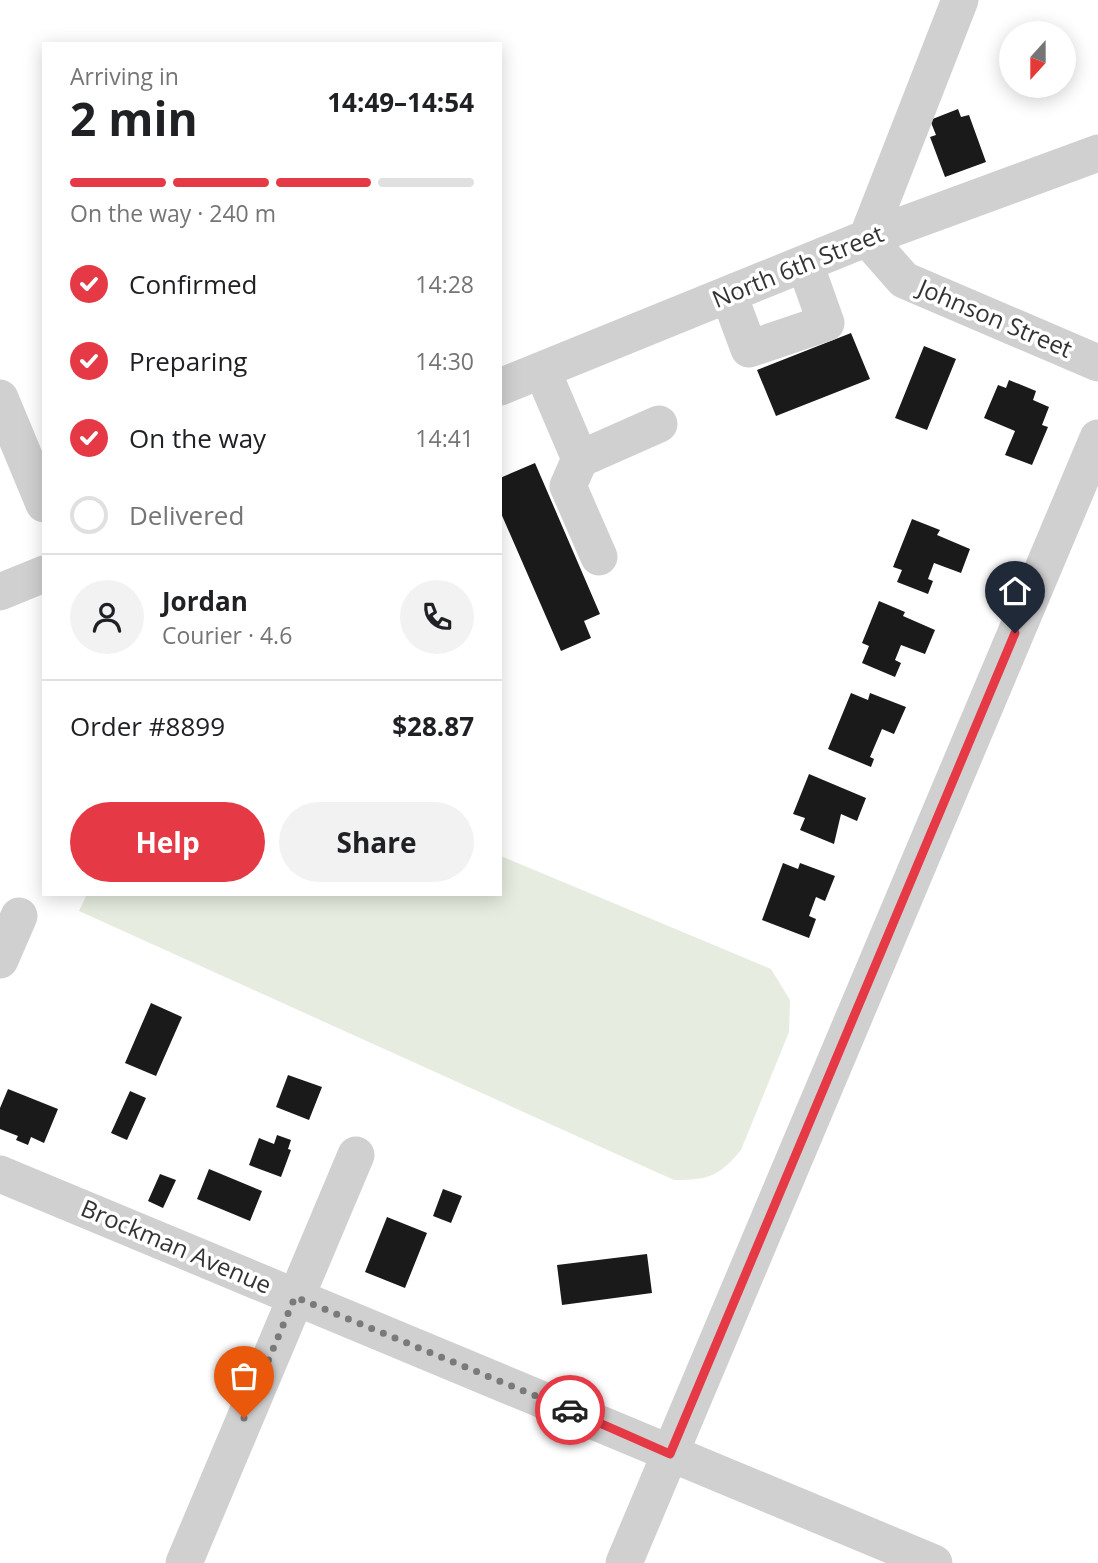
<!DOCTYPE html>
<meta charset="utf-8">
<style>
:root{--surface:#fff;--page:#f2f2f2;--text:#202124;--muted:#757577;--line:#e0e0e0;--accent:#e63946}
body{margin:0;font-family:"Open Sans",sans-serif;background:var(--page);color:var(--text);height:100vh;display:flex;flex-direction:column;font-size:26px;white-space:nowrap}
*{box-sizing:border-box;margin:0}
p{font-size:23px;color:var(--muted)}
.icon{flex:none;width:38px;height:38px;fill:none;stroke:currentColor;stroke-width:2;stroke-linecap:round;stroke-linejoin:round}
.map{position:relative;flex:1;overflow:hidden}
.details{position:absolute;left:42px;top:42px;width:460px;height:854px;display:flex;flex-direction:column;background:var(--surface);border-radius:0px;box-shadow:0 4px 18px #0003}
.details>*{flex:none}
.needle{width:46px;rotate:201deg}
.buttons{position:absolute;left:999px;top:21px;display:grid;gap:14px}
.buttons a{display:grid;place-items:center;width:77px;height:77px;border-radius:50%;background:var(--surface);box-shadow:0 4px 18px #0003;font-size:35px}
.pin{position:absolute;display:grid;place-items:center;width:60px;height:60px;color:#fff;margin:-72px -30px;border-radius:50% 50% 50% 0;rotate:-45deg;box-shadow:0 0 7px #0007}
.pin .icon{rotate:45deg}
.courier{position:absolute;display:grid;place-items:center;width:70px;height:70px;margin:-35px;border:5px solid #e63946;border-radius:50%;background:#fff;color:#222;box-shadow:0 2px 9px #0007}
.summary em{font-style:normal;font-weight:700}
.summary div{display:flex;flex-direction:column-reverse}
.summary{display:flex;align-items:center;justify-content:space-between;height:119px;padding:0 28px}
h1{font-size:46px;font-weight:700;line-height:52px}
.bar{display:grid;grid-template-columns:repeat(4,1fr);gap:10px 7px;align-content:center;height:84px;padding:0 28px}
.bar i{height:9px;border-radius:5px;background:var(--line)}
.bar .on{background:var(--accent)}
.bar p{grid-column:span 4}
.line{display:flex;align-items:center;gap:18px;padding:0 28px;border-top:2px solid var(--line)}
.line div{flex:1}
.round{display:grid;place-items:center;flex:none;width:74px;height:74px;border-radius:37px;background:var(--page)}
ol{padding:0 28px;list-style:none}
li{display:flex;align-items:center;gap:21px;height:77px}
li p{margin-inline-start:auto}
li .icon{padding:7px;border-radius:50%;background:var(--accent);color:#fff;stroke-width:4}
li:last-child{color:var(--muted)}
li i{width:38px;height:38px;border:4px solid var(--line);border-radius:50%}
.primary-button{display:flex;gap:14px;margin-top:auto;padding:14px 28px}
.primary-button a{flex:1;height:80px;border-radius:42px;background:var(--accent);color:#fff;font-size:28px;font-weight:700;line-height:80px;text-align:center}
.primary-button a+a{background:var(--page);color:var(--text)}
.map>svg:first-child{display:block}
.green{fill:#e6ecdf}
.building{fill:#1a1a1a}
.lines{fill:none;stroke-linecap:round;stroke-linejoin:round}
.minor{stroke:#d0d0d0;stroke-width:37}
.done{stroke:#7a7a7a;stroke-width:7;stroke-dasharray:0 12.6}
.route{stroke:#e63946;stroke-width:9}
.labels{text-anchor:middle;stroke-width:7;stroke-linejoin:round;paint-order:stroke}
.street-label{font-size:24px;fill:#333;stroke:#fff}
</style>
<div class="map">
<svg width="1098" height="1563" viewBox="0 0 1098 1563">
<rect width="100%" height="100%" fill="#fff"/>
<path class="green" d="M501 856 771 969 790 1000 789 1032 741 1150C719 1177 707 1180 674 1180L79 911 87 894H500Z"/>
<path class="building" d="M958 109 961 117 969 115 986 162 945 177 930 137 936 135 930 120Z
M851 333 870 379 776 416 757 370Z
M924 346 956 359 927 430 895 418Z
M1009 380 1036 391 1033 400 1049 407 1042 425 1048 427 1032 465 1005 455 1015 431 984 418 998 385 1006 388Z
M535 463 600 614 584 621 591 638 561 651 500 511V478Z
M912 519 940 530 937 535 970 549 961 573 934 563 928 579 933 581 928 594 897 582 902 570 893 567Z
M879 601 905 612 903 616 935 630 925 654 901 645 895 660 901 663 895 677 862 663 869 646 862 643Z
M851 693 868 700 870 693 906 707 894 734 882 729 870 757 874 759 871 767 828 749Z
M809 774 866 798 857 821 841 814 834 844 800 830 805 818 793 814Z
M783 863 798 869 800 863 835 876 825 901 816 897 809 916 816 919 809 938 762 920Z
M151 1003 182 1017 156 1076 125 1063Z
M288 1075 322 1087 309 1120 276 1107Z
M8 1089 58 1109 44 1143 31 1137 28 1145 16 1140 18 1136 0 1129V1108Z
M130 1091 146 1098 127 1140 111 1133Z
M277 1135 291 1140 288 1149 291 1150 281 1177 249 1165 259 1138 274 1144Z
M209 1169 262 1191 250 1221 197 1199Z
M160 1174 176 1180 163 1208 148 1201Z
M443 1189 462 1196 451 1223 433 1216Z
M387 1217 427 1233 405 1288 365 1272Z
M647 1254 652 1293 562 1305 557 1265Z"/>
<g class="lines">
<path class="minor" d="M960 0 867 238 904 280 1098 363
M729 295 749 349 826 323 805 264
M542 370 580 459 659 424
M500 387 867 238 1098 153
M0 398 44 504
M580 459 568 486 599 557
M0 592 44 574
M0 960 19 916
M0 1174 934 1563
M184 1563 356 1155
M624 1563 1098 438"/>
</g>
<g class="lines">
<path class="done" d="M244 1418 295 1297 570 1410"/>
<path class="route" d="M570 1410 670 1454 1015 633"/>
</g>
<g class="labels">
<g class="street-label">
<text transform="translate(798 267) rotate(-22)" y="8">North 6th Street</text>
<text transform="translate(995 319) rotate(23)" y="8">Johnson Street</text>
<text transform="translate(176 1247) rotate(23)" y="8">Brockman Avenue</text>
</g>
</g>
</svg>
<div class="buttons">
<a><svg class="needle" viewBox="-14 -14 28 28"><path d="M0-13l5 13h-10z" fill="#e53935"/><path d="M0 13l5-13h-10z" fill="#757577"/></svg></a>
</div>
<div class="pin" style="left:244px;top:1418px;background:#ea580c"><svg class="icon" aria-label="bag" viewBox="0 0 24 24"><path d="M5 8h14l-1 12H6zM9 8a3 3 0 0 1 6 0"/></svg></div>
<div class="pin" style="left:1015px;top:633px;background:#1f2937"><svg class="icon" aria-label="home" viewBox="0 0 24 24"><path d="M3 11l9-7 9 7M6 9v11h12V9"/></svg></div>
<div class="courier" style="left:570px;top:1410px"><svg class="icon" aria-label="car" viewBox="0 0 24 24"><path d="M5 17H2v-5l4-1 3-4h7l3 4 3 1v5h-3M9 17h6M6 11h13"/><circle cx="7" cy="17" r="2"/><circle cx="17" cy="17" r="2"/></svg></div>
<section class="details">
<div class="summary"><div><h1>2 min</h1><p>Arriving in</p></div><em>14:49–14:54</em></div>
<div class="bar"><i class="on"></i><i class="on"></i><i class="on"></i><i></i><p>On the way · 240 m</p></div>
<ol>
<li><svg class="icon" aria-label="check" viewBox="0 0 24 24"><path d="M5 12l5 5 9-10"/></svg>Confirmed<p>14:28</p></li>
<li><svg class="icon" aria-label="check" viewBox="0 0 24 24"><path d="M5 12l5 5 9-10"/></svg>Preparing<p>14:30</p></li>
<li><svg class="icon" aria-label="check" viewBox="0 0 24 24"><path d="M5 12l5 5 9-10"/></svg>On the way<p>14:41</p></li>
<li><i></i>Delivered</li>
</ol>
<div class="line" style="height:126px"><a class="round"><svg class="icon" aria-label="person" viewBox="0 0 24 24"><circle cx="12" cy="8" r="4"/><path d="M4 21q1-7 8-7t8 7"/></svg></a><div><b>Jordan</b><p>Courier · 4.6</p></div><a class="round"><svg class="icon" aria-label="phone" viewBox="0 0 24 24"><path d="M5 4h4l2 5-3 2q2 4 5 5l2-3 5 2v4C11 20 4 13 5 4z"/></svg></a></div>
<div class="line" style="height:91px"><div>Order #8899</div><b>$28.87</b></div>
<div class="primary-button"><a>Help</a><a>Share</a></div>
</section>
</div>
